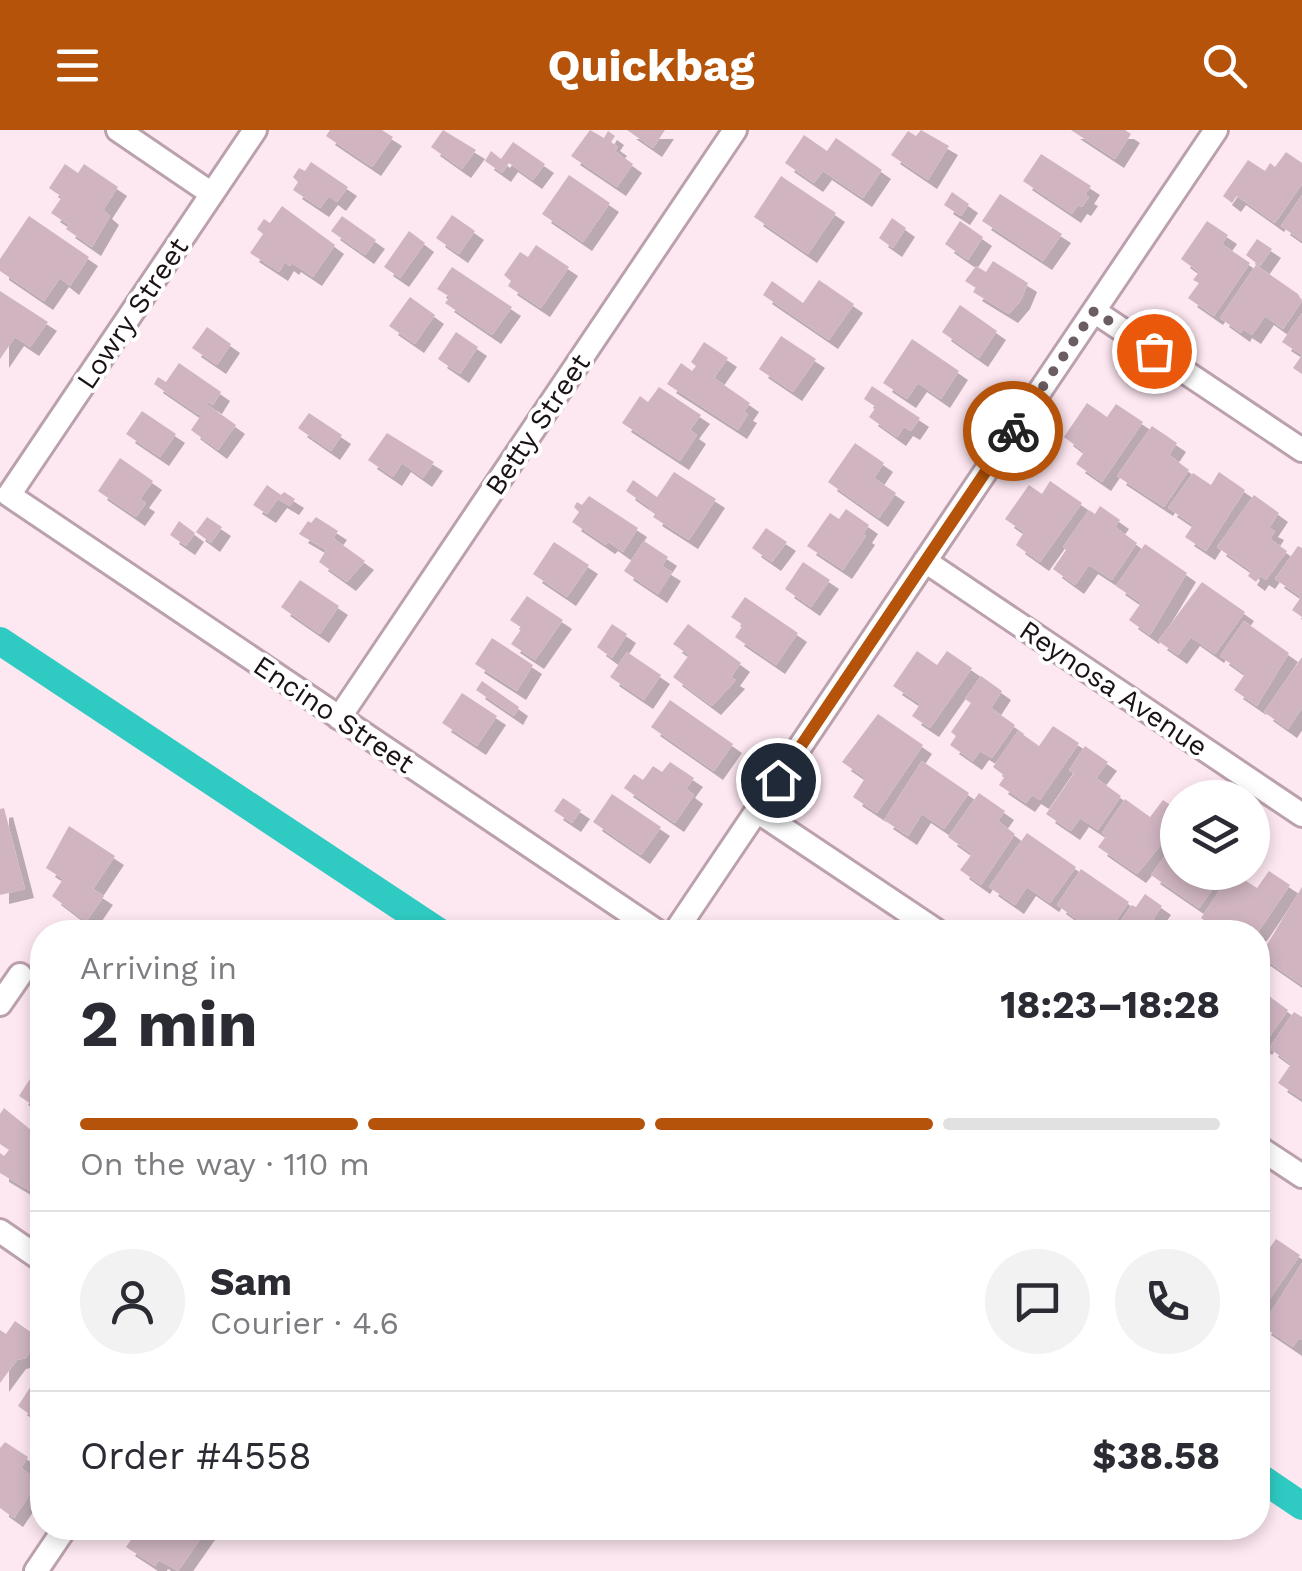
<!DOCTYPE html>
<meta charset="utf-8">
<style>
:root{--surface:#fff;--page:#f2f2f3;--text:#2b2b33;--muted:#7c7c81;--line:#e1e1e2;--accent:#b45309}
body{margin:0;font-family:"Work Sans",sans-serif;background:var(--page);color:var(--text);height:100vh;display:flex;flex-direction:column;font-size:38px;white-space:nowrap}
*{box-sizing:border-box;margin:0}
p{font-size:32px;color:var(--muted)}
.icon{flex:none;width:55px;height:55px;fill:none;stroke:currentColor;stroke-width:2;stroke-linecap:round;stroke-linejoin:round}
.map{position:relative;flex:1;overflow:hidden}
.drawer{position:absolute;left:30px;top:790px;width:1240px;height:620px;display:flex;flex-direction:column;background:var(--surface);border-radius:40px;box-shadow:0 5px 15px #0003}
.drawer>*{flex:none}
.fabs{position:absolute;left:1160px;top:650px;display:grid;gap:20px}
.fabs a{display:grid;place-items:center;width:110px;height:110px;border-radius:50%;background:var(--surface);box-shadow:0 5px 15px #0003;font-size:50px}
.pin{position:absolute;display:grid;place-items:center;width:85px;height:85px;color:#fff;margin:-42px;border:5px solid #fff;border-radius:50%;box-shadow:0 2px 10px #0007}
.courier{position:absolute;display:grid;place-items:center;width:100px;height:100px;margin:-50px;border:8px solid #b45309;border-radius:50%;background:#fff;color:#222;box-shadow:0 2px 12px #0007}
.headline em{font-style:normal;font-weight:700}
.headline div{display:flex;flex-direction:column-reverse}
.headline{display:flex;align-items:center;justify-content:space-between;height:170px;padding:0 50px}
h1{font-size:65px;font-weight:700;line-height:75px}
.bar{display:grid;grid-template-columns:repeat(4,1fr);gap:15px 10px;align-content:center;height:120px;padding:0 50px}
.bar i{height:12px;border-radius:8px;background:var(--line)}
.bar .current{background:var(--accent)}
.bar p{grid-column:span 4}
.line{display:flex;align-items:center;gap:25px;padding:0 50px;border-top:2px solid var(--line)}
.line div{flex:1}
.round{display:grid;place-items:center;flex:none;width:105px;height:105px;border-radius:52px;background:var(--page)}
header{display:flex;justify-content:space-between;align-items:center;height:130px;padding:0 50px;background:var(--accent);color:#fff;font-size:45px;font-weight:700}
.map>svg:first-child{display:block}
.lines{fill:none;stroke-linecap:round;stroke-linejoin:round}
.canal{stroke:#2fcbc3;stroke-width:28}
.building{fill:#d0b5c1;filter:url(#shadow)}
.street-casing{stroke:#bba1ad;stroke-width:28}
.street{stroke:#fff;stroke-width:22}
.done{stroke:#6a5d63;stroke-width:10;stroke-dasharray:0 18}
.route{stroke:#b45309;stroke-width:12}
.labels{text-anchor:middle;stroke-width:8;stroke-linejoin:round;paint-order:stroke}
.street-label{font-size:28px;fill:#1b1216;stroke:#fff}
</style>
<header><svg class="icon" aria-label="menu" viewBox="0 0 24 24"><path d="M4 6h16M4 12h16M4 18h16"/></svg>Quickbag<svg class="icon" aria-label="search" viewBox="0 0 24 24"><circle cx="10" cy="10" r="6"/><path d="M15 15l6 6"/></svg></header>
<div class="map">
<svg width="1302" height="1441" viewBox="0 0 1302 1441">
<defs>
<filter id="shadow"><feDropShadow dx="9" dy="9" stdDeviation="0" flood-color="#0004"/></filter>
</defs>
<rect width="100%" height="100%" fill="#fde7f1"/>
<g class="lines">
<path class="canal" d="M0 511 439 802
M1258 1346 1302 1376"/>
</g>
<path class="building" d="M330 0H382L393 7 372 37 326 6Z
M443 0 476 20 462 39 431 17Z
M590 0 604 8 608 1 615 6 611 12 618 17 615 21 633 34 617 57 571 26Z
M627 0H665L653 18Z
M921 0 949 16 928 50 891 25 908 1 916 6Z
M1071 0H1125L1131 4 1115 29Z
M804 5 827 21 836 8 882 40 863 68 823 41 814 53 785 33Z
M513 12 545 34 533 50 509 33 502 43 485 31 491 21 501 29Z
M1286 22 1302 33V54L1275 93 1237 66 1232 73 1223 66 1248 30 1265 41 1270 33 1275 37Z
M1041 24 1091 56 1085 65 1089 67 1082 77 1078 75 1072 84 1023 51Z
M311 32 348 57 337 72 329 66 320 78 293 60 298 52 293 47 299 38 305 41Z
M65 34 78 43 84 34 118 57 103 80 110 86 92 117 66 99 69 95 51 83 62 67 49 58Z
M569 45 610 73 583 112 542 84Z
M781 46 836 83 808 124 754 87Z
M952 62 969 74 961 86 944 75Z
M1000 64 1062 104 1043 131 982 91Z
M1302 65V111L1281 96Z
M282 76 335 115 313 147 292 133 290 136 285 132 279 142 250 123 263 104 257 99 264 89 270 93Z
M452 85 475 101 459 124 436 108Z
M29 86 89 127 70 156 60 148 44 171 0 141V129Z
M342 86 376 110 365 125 331 101Z
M892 88 906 98 893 118 879 108Z
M960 91 983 107 968 130 945 114Z
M1207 91 1228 105 1222 114 1250 133 1214 186 1188 168 1199 153 1193 150 1199 142 1181 129Z
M409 101 425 113 400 148 384 137Z
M1257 109 1272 119 1260 136 1246 125Z
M536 115 569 137 541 178 508 156 511 151 504 145 520 122 528 127Z
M993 131 1028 153 1021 170 1009 184 973 162 976 158 965 151 976 136 986 142Z
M1256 135 1298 164 1302 171 1283 199 1265 186 1252 205 1243 199 1241 203 1220 188Z
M452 137 512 177 492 205 445 173 450 167 437 159Z
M819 150 854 174 829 210 763 165 772 151 803 173Z
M0 161 48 192 30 217 15 207 0 229Z
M410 167 435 185 415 214 389 196Z
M960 175 997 201 979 228 942 202Z
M1302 183V244L1293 238 1302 225 1282 212Z
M207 197 231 214 217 235 192 218Z
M456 202 478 217 460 244 438 229Z
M781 206 816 229 793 262 759 239Z
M912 209 959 241 941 269 918 253 907 269 883 253Z
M704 212 728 228 714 248 750 273 744 282 748 284 738 300 667 254 681 233 692 241 696 236 691 232Z
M179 233 221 262 213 275 208 272 199 285 154 254 158 247 166 252Z
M872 256 920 288 911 301 904 297 897 307 869 287 876 277 864 269Z
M659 257 701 285 690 300 697 305 680 331 622 293 640 266 648 272Z
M1087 273 1107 287 1116 274 1143 292 1102 352 1076 334 1084 322 1064 307Z
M208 275 236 295 218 320 191 300Z
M142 281 176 304 160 327 126 304Z
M309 283 342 305 331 321 298 298Z
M1152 296 1177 313 1169 325 1189 340 1164 377 1117 346Z
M387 303 434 332 423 348 402 333 393 347 368 330Z
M855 313 884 333 874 348 896 363 879 388 828 352Z
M120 328 153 351 140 369 146 373 136 387 98 361Z
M674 342 716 369 689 410 653 387 655 384 646 375 626 361 633 350 657 367Z
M1219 342 1245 360 1206 421 1185 407 1193 395 1168 378 1193 343 1211 355Z
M1050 351 1082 373 1040 432 1016 415 1024 402 1005 389 1029 355 1042 364Z
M267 355 281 365 284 362 295 369 290 376 278 369 267 384 253 375Z
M1254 365 1279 383 1269 398 1275 401 1270 409 1287 421 1266 450 1260 446 1256 452 1248 446 1251 441 1217 417Z
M589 366 638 398 623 422 609 412 606 415 572 392 579 382 574 377 577 372 582 375Z
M1100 376 1120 390 1115 397 1137 413 1112 450 1089 435 1075 455 1053 439 1066 420 1063 417 1089 380 1095 384Z
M846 379 869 395 863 404 866 406 843 440 807 416 830 383 839 389Z
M207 387 222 397 211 413 196 402Z
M316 387 338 401 333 408 365 431 347 452 319 432 326 420 299 404 308 391 311 393Z
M179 391 195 403 186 416 170 405Z
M766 398 787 412 772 432 752 418Z
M644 411 668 427 662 436 672 442 658 464 624 441Z
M554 412 589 435 567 467 533 444Z
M1145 414 1187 443 1150 505 1129 490 1141 473 1116 456Z
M1298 416 1302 418V487L1292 480 1301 467 1275 449Z
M803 432 830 450 811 477 785 459Z
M300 450 339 476 320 504 281 477Z
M1202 452 1245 482 1215 524 1191 507 1178 525 1158 511Z
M527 466 563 490 535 530 511 514 522 498 510 490Z
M745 467 798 503 776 535 735 507 743 495 731 487Z
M1244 491 1289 523 1257 576 1234 560 1245 544 1220 526Z
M612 494 627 504 612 528 597 517Z
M688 494 741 533 731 547 736 550 712 576 673 547 689 525 673 514Z
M492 508 533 535 517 561 475 534Z
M917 521 937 535 947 521 972 538 930 598 912 586 920 574 893 556Z
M627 522 661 545 644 570 610 547Z
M1302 527V578L1288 599 1264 582Z
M981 546 1002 561 991 578 1015 595 992 628 980 621 973 631 950 615 956 606 951 602 971 573 965 569Z
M482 551 519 577 514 586 476 560Z
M462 563 497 586 477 616 442 593Z
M670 570 733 614 714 641 651 597Z
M878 584 923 615 877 683 853 667 865 648 842 632Z
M1053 596 1079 613 1040 670 1032 665 1026 673 999 655 1005 646 993 637 1018 601 1039 616Z
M1085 616 1108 632 1096 648 1121 666 1098 700 1080 688 1071 701 1046 684 1074 643 1069 640Z
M922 631 969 663 944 699 922 684 908 706 884 690Z
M670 632 694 648 686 659 694 665 675 693 624 658 634 644 643 650 653 636 662 642Z
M979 663 1005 681 998 691 1015 704 981 755 960 740 972 724 948 707Z
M612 664 661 697 641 725 593 692Z
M563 668 581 680 572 693 554 681Z
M1125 669 1150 687 1163 670 1178 680V694L1137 744 1098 717 1106 706 1102 703Z
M4 678 25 759 0 765V679Z
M69 696 115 726 93 759 104 766 86 792 52 766 63 749 46 738Z
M1027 703 1076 737 1050 773 1027 757 1015 775 989 757Z
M1178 708V742H1225L1199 778 1151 745Z
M1081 739 1129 772 1108 802H1070L1079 791 1057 775Z
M1269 741 1290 755 1258 802H1223L1201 788 1232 742 1257 758Z
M1302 757V855L1260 826Z
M1145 764 1162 776 1153 789 1173 802H1113L1132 775 1136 777Z
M1258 858 1288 880 1263 916 1258 912Z
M1294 882 1302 887V969L1278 953 1291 934 1269 918Z
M35 941 42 946V981L19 966Z
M4 978 42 1009V1068L0 1043V1023L4 1026 9 1020 0 1014V984Z
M1276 1109 1300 1125 1260 1183 1258 1181V1127L1262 1129Z
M1302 1133V1210L1299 1208 1293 1217 1262 1196Z
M15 1191 39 1208 26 1228 17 1230 0 1253V1200L6 1204Z
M42 1239V1293L18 1276Z
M5 1312 28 1327 21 1338 39 1351 14 1388 0 1378V1318Z
M139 1398H208L178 1441 159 1430 155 1436 126 1417Z"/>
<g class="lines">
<g class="street-casing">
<path id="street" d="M118 0 212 64
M255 0 9 365 658 802
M1094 181 1302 320
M925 431 1302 685
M339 588 735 0
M757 681 938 802
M675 802 1216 0
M0 874 20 845
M1258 1017 1302 1046
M0 1101 42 1130
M36 1441 65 1398"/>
</g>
<use href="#street" class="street"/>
</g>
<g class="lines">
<path class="done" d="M1013 301 1094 181 1154 221"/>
<path class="route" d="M778 650 1013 301"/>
</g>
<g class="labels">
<g class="street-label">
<text transform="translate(132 183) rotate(-56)" y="10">Lowry Street</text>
<text transform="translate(537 294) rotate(-56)" y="10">Betty Street</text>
<text transform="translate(1114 558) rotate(34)" y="10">Reynosa Avenue</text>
<text transform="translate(334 584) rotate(34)" y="10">Encino Street</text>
</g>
</g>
</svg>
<div class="fabs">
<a><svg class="icon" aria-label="layers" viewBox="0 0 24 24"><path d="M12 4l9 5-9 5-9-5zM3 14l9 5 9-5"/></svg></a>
</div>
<div class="pin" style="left:1154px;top:221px;background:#ea580c"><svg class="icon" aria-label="bag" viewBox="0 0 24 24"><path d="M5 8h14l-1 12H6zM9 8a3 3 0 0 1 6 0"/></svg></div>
<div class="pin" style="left:778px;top:650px;background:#1f2937"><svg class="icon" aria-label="home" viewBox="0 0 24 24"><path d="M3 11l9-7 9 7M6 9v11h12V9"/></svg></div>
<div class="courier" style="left:1013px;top:301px"><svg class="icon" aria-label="bike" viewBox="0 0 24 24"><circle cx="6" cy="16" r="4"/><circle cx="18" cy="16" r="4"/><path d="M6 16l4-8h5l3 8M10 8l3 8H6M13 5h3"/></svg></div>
<section class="drawer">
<div class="headline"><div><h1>2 min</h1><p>Arriving in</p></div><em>18:23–18:28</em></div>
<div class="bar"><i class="current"></i><i class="current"></i><i class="current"></i><i></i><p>On the way · 110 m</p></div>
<div class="line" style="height:180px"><a class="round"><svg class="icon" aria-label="person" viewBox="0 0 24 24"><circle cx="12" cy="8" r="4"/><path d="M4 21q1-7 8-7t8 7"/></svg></a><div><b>Sam</b><p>Courier · 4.6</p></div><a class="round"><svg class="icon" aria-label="chat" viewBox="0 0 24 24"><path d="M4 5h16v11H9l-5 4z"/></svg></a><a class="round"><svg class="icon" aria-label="phone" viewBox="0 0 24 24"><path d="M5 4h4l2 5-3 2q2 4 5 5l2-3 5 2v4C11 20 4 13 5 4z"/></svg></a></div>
<div class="line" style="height:130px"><div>Order #4558</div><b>$38.58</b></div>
</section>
</div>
